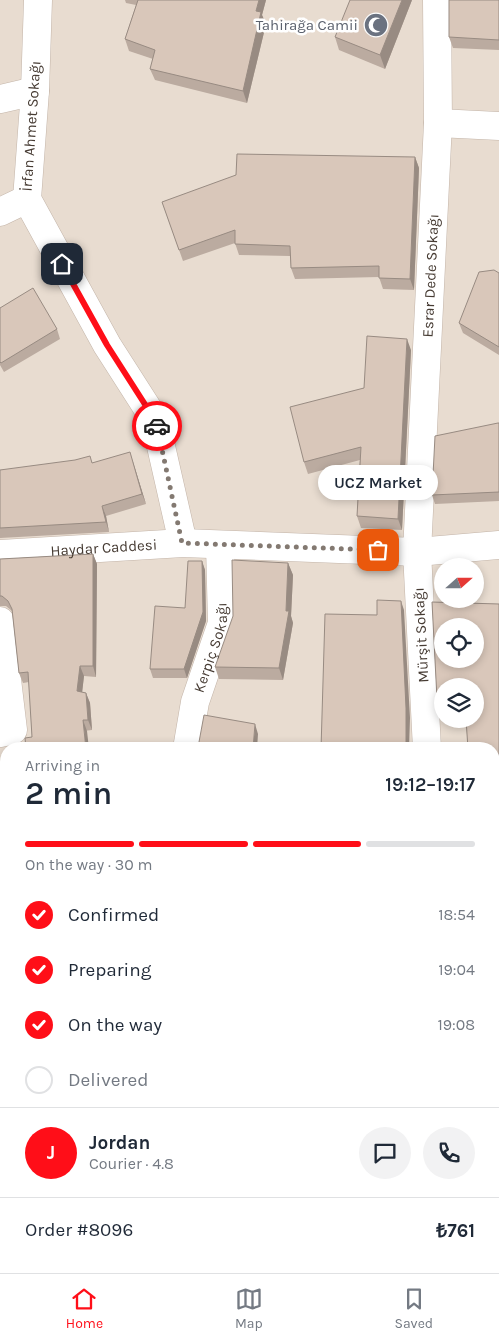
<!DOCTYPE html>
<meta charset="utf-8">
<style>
:root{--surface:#fff;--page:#f2f2f3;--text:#1f2937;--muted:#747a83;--line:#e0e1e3;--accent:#ff0e18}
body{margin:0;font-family:Karla,sans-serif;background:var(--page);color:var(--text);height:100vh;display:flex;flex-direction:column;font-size:19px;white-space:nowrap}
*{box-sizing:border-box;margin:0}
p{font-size:16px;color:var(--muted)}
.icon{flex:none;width:28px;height:28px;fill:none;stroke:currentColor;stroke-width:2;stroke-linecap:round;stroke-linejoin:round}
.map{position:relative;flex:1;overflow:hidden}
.sheet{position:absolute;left:0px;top:742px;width:500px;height:531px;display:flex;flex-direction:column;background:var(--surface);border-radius:20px 20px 0 0;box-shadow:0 2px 8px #0003}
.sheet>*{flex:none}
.needle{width:32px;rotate:69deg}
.fabs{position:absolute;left:434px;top:558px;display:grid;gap:10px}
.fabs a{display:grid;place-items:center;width:50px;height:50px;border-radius:50%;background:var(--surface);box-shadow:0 2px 8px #0003;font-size:25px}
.pin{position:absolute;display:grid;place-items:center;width:42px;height:42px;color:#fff;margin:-21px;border-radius:10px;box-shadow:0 2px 8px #0006}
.courier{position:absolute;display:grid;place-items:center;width:50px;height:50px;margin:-25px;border:4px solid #ff0e18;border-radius:50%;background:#fff;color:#222;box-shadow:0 1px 6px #0007}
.bubble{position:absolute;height:35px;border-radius:18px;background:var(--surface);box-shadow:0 2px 8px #0003;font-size:16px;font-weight:600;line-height:35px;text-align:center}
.headline em{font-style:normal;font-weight:600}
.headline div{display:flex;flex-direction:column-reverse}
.headline{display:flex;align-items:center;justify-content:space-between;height:85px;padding:0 25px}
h1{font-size:32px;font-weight:600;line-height:38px}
.bar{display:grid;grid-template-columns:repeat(4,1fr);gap:8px 5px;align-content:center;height:60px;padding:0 25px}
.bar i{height:6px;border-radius:4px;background:var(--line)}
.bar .active{background:var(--accent)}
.bar p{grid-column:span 4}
.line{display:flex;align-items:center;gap:12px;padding:0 25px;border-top:1px solid var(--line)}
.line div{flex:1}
.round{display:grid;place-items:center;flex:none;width:52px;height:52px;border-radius:26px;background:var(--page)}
ol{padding:0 25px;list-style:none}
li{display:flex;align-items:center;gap:15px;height:55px}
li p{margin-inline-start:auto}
li .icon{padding:5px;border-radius:50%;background:var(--accent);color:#fff;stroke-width:4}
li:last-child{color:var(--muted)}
li i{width:28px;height:28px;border:2px solid var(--line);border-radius:50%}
.dock{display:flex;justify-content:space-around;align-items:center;height:70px;border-top:1px solid var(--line);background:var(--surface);font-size:14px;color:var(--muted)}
.dock a{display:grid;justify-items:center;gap:2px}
.dock .active{color:var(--accent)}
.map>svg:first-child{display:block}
.residential{fill:#e8dcd0;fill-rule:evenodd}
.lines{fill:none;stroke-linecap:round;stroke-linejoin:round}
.minor-casing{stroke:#c3b4a8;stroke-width:29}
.minor{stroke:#fff;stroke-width:28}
.wall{fill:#bbaba0;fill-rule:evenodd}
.shaded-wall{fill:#988b82}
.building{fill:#d9c7ba;stroke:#988b82;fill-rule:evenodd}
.done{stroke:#837971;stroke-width:5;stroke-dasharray:0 9}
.route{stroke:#ff0e18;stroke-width:6}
.labels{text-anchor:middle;stroke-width:5;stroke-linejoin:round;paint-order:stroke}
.worship-label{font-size:15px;fill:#5b616d;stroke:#fff;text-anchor:end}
.street-label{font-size:15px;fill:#463b33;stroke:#fff}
</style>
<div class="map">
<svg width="499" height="1273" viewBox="0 0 499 1273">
<rect width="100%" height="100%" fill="#f3ebe3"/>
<path class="residential" d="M0 0H499V1273H0ZM442 566H475V599H442ZM442 626H475V659H442ZM442 686H475V719H442ZM6 749H494V1268H6Z"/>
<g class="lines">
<g class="minor-casing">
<g id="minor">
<path d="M38 0 35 91 27 199 107 345 155 420 183 543"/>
<path d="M0 99 35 91"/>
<path d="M438 123 499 126"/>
<path d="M0 212 27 199"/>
<path id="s1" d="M0 554 183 543 417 552 499 545"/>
<path d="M0 621 13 730 0 733"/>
<path id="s2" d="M187 749 195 702 222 623 220 545"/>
<path id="s3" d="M427 749 417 552 438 123 437 0"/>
<path d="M494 969 499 972"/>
<path d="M494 1253 499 1256"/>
<path d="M93 1273 97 1268"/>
<path d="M353 1273 356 1268"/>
</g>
</g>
<use href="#minor" class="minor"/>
</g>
<path class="wall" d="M125 0H266L262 15 266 24 247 103 155 80 150 69 153 59 129 51 125 39 136 5 126 3Z
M412 0 385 69 339 50 335 37Z
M499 0V50L453 48 449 37Z
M415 157 419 168 414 290 383 289 379 277 295 279 291 268 290 256 239 255 235 243 183 261 162 202Z
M499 273V355L463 333 459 323Z
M0 308 57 329 60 339 4 372 0 365Z
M411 350 402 530 361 528 357 516 360 460 308 474 304 462 364 388Z
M499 423V501L435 504 432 495Z
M133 462 146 504 106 516 109 532 0 538V470L93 463Z
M93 554 97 564 96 677 84 676 82 692 86 693 90 703 92 730 32 737 29 682 23 683 19 673 12 611 6 606H0V559Z
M202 561 205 570 206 621 187 678H153L150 669 185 608Z
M288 563 293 575 291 616 293 623 283 680 219 679 215 667Z
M432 602 499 604V895L494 909V749H468L466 719H475V686H442V709H441L437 699ZM442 626H475V659H442Z
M494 983 499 987V1239L494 1237Z
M6 1118V1205L0 1201V1126Z"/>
<path class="shaded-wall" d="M259 0H266L262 15 266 24 247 103 243 91 256 11Z
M402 0H412L385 69 380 55Z
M415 157 419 168 414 290 410 279Z
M407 339 411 350 402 530 398 519Z
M130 452 133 462 146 504 142 494Z
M102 506 106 516 109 532 106 522Z
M93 554 97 564 96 677 93 666Z
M202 561 205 570 206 621 187 678 184 669Z
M288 563 293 575 291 616 293 623 283 680 279 668 286 611Z
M401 601 404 610 410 718 409 749H406Z
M80 666 84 676 81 702 77 691Z
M86 693 90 703 92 730 88 720Z
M83 720 87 731 89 749H86Z
M255 724 258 734 257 749H253Z
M499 876V895L494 909V890Z
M195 1268H205L201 1273H191Z
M335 1268H339L338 1273H337Z"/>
<path class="building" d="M138 0H259L256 11 261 12 243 91 150 69 155 50 125 39Z
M350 0H402L380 55 335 37Z
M449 0H499V40L449 37Z
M237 154 415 157 410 279 379 278V266L291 268 290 246 235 244V230L179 250 162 202 236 175Z
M494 270 499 273V347L459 323 479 272Z
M33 288 57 329 1 363 0 362V308Z
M367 336 407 339 398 519 357 516 361 447 304 462 290 407 364 388Z
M498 423H499V492L432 495 435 436Z
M130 452 142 494 102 506 106 522 0 528V470L75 460 90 456 92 463Z
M93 554V666H80L77 691 86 693 88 720H83L86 749H26L25 738 32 737 28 672 19 673 12 609 8 601 2 596H0V559Z
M232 560 288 563 286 611H289L279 668 215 667 233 616Z
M188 561H202L203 612 184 669H150L155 606 185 608Z
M377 600 401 601 406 708V749H321L325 614 377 615Z
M432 602 499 604V876L494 890V749H468L466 719H475V686H442V699H437ZM442 626H475V659H442Z
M204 715 255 724 253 749H196L199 742Z
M494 983 499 987V1230L494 1229Z
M6 1118V1199L0 1194V1126Z
M0 1253 6 1254V1268H62L76 1271 77 1273H0Z
M494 1261 496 1262 499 1261V1273H361L365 1268H494Z
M106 1268H195L191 1273H103Z
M254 1268H335L336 1272 338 1273H251Z"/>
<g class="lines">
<path class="done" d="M157 426 182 543 378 550"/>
<path class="route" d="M62 264 107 345 155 420 157 426"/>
</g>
<defs>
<g id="mosque-disc" transform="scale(1.25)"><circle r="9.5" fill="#6b7280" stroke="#fff"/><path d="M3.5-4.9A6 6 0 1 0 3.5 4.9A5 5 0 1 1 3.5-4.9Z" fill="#fff"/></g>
</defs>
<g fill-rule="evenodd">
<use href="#mosque-disc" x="376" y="25"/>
</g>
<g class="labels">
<g class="worship-label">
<text x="358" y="30">Tahirağa Camii</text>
</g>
<g class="street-label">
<text transform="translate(31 126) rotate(-86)" y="5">İrfan Ahmet Sokağı</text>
<text dy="5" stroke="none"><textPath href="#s3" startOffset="474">Esrar Dede Sokağı</textPath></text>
<text dy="5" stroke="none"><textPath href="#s1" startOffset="104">Haydar Caddesi</textPath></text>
<text transform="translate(421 635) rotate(-93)" y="5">Mürşit Sokağı</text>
<text dy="5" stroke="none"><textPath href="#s2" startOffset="105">Kerpiç Sokağı</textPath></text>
</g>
</g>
</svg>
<div class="fabs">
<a><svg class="needle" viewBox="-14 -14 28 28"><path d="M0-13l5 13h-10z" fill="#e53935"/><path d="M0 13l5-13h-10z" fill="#747a83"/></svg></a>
<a><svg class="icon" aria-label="locate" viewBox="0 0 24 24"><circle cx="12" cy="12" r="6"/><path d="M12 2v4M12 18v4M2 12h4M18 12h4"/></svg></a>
<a><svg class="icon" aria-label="layers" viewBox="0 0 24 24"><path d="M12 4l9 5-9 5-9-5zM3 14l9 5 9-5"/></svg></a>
</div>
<div class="pin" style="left:378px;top:550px;background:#ea580c"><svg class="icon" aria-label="bag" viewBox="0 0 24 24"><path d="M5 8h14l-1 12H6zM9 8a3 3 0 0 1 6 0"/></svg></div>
<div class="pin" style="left:62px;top:264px;background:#1f2937"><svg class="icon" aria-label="home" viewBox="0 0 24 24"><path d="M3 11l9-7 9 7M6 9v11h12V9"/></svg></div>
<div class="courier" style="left:157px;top:426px"><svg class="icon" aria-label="car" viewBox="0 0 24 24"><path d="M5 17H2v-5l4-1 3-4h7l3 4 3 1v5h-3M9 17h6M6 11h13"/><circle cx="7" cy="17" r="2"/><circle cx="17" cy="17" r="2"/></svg></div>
<div class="bubble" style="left:318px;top:465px;width:120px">UCZ Market</div>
<section class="sheet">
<div class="headline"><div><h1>2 min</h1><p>Arriving in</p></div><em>19:12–19:17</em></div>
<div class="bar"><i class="active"></i><i class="active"></i><i class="active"></i><i></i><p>On the way · 30 m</p></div>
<ol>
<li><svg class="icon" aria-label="check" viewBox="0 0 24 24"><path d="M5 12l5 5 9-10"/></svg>Confirmed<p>18:54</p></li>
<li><svg class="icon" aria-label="check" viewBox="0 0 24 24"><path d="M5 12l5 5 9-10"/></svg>Preparing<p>19:04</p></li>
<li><svg class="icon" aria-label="check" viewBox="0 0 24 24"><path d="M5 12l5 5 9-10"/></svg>On the way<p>19:08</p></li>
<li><i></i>Delivered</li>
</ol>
<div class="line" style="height:90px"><b class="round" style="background:var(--accent);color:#fff">J</b><div><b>Jordan</b><p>Courier · 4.8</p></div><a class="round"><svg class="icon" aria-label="chat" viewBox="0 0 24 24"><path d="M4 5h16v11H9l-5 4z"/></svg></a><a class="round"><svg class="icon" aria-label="phone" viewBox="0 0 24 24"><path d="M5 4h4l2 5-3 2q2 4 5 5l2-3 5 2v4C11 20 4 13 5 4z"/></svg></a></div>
<div class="line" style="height:65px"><div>Order #8096</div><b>₺761</b></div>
</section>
</div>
<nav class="dock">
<a class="active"><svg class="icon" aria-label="home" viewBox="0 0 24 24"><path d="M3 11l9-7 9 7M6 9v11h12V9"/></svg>Home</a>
<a><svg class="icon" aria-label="map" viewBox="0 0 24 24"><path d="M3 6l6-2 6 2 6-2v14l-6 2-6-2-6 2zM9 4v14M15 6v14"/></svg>Map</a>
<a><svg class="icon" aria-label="saved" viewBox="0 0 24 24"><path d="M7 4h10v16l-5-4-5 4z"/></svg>Saved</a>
</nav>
